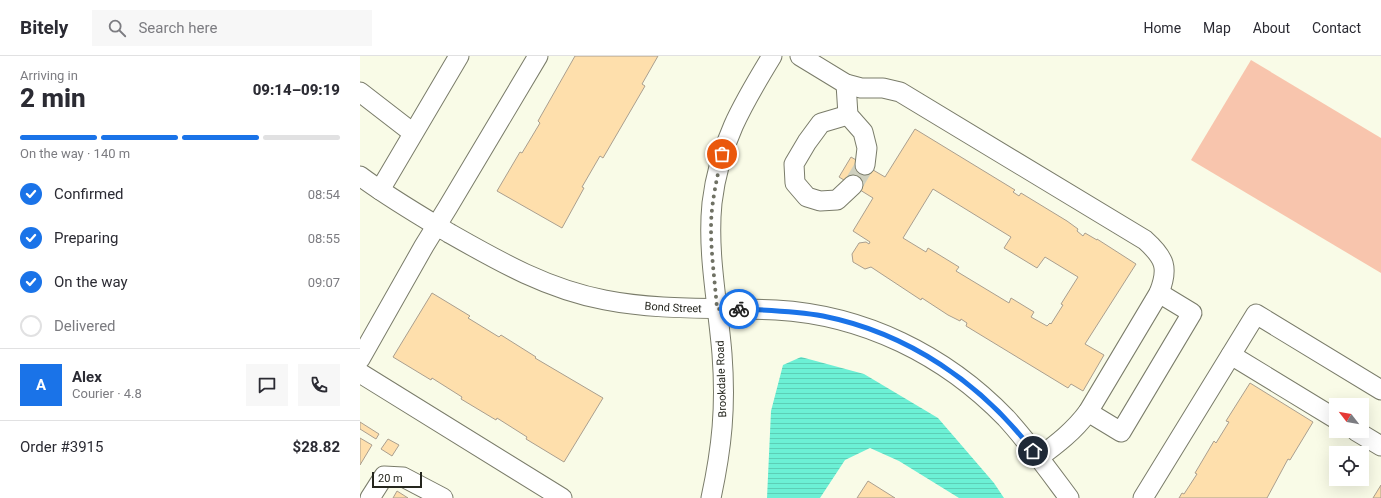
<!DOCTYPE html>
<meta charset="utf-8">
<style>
:root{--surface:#fff;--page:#f7f7f7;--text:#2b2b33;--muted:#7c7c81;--line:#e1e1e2;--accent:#1a73e8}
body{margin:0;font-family:Roboto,sans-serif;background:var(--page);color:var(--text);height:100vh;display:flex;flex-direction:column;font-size:15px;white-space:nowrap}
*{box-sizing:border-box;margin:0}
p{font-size:13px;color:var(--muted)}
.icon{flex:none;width:22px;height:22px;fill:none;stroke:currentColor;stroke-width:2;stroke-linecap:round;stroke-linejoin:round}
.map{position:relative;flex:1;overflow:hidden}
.details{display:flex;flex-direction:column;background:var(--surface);width:360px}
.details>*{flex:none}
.needle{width:26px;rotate:301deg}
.fabs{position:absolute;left:969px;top:342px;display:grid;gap:8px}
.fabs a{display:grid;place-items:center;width:40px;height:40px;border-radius:0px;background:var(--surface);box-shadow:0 4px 16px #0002;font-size:20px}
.scale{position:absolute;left:12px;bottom:10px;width:50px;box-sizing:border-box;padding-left:4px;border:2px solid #25261e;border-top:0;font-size:11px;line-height:14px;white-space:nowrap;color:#25261e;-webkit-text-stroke:3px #fff;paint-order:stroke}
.pin{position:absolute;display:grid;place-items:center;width:34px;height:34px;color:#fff;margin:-17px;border:2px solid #fff;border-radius:50%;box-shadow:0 1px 4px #0007}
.courier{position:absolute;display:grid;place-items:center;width:40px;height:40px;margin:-20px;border:3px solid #1a73e8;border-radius:50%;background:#fff;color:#222;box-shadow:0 1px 5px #0007}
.head em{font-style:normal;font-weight:800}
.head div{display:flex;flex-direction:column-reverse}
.head{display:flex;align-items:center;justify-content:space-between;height:68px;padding:0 20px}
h1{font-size:26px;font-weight:800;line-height:30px}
.bar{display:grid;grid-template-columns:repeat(4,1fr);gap:6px 4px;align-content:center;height:48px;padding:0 20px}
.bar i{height:5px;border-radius:3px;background:var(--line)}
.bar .current{background:var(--accent)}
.bar p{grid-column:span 4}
.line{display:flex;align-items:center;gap:10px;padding:0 20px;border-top:1px solid var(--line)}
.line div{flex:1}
.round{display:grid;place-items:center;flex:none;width:42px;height:42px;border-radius:0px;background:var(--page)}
ol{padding:0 20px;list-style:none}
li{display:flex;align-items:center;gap:12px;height:44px}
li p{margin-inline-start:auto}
li .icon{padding:4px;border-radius:50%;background:var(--accent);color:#fff;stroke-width:4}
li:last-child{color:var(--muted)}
li i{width:22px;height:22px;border:2px solid var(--line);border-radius:50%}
header{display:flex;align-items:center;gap:24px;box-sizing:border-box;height:56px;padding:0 20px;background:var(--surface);border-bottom:1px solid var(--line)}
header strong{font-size:19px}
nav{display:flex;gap:22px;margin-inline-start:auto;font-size:14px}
.search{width:280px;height:36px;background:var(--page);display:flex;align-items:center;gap:10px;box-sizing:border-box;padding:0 14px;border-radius:0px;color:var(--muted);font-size:15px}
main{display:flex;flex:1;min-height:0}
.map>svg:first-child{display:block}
.pitch{fill:#f8c5ad}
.water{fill:url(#water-rules)}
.building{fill:#fedfac;stroke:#aa9f8f;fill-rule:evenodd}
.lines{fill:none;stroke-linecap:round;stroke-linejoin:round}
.minor-tunnel{stroke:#cfd0bf;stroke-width:19;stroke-dasharray:19 10;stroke-linecap:butt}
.minor-casing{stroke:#7a7c6a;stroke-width:21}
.minor{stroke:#fff;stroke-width:19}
.done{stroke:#6f7164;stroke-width:4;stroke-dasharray:0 7.2}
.route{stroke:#1a73e8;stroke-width:5}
.labels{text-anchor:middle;stroke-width:3;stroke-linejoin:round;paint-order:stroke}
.street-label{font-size:11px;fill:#25261e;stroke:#fff}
</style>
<header>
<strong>Bitely</strong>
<div class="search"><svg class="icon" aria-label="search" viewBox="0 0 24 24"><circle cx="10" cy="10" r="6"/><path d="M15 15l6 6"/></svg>Search here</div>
<nav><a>Home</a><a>Map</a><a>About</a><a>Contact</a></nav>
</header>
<main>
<section class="details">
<div class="head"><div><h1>2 min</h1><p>Arriving in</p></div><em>09:14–09:19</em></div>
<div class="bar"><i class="current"></i><i class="current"></i><i class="current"></i><i></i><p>On the way · 140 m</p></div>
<ol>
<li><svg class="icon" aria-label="check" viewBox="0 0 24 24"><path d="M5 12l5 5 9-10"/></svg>Confirmed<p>08:54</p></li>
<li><svg class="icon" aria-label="check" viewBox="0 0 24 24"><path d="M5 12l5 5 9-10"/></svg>Preparing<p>08:55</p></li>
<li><svg class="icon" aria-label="check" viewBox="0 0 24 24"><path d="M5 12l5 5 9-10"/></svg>On the way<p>09:07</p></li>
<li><i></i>Delivered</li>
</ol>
<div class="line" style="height:72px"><b class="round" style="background:var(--accent);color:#fff">A</b><div><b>Alex</b><p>Courier · 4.8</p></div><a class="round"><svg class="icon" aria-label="chat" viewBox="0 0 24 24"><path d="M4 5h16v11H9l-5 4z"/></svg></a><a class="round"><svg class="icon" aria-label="phone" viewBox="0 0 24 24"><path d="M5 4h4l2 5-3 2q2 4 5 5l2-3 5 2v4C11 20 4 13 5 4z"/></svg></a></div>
<div class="line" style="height:52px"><div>Order #3915</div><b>$28.82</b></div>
</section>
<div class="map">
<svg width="1021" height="442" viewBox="0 0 1021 442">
<defs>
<pattern id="water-rules" width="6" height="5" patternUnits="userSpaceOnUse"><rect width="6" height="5" fill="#6cf0d5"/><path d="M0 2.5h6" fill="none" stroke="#5dceb6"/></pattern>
</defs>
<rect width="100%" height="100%" fill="#f9fbe7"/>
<path class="pitch" d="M891 4 1021 82V217L831 104Z"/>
<path class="water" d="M441 301 504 318 578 362 634 427 644 442H599L539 405 510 392 485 404 460 442H407L411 355 423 309Z"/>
<path class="building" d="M215 0H298L282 28 285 30 243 102 240 100 222 131 224 132 202 172 137 135 160 96 162 97 180 67 178 65Z
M555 73 655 134 653 136 659 140 661 137 707 165 718 173 717 175 723 180 725 177 737 184V183L776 208 725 288 744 299 723 335 711 328 708 332 606 270 607 267 601 263 600 265 588 259 562 242 561 244 511 211 505 213 493 206 492 198 499 187 506 186 509 188 510 186 493 175 513 142 479 121 491 101 525 121ZM573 133 651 181 644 192 677 212 685 201 718 221 701 248 703 249 691 268 690 267 687 270 671 261 674 256 651 242 649 247 596 215 599 211 568 192 566 196 543 182Z
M72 237 110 260 108 262 139 281 141 279 176 301 175 302 243 342 204 406 166 383 167 381 137 362 136 364 101 343 102 341 72 322 71 324 33 301Z
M890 327 953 366 930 404 928 403 907 442H819L822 437 824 438 837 418 835 417 854 385 856 387 869 366 866 365Z
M0 366 19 378 16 383 0 373Z
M0 382 12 389 0 409Z
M28 383 39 389 32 400 21 393Z
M508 425 535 442H497Z
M1021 429V442H1013Z
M37 435 48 442H33Z"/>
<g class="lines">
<path class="minor-tunnel" d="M493 129 505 109"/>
<g class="minor-casing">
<g id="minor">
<path d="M440 0 486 28 501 32H523L540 36 785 184C805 202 809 212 799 237L728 356C714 375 697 388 678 402"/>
<path d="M486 28 488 59 503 76 507 92 505 109"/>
<path d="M0 36 53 77"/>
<path d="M488 59 461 67 447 86 434 108 435 127 447 141 460 145 477 144 493 129"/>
<path id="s1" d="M0 120C28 141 59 159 89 177 140 206 187 233 245 244 301 255 359 251 416 254 504 259 585 299 646 362 669 387 689 415 709 442"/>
<path d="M20 134 99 0"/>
<path d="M871 299 976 363"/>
<path d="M0 303 64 190 88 151 178 0"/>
<path d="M0 317 202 442"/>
<path d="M728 356 761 376 832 257 799 237"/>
<path d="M996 375 1021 390"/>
<path d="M10 442 24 420 43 421 83 442"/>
<path d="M351 442C362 391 366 351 362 298 358 248 347 197 352 147 359 88 382 49 412 0"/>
<path d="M783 442 896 258 1021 334"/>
</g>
</g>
<use href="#minor" class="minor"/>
</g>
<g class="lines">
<path class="done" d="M362 98C357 123 351 147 351 172 351 199 355 226 357 253H379"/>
<path class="route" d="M379 253C407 254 435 255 463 260 548 277 621 327 673 395"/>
</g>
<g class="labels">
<g class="street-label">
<text dy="4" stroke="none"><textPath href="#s1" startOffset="345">Bond Street</textPath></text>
<text transform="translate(361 323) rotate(-92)" y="4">Brookdale Road</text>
</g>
</g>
</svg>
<div class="fabs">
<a><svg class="needle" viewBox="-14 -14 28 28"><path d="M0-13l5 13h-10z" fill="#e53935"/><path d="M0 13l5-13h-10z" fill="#7c7c81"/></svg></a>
<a><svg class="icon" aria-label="locate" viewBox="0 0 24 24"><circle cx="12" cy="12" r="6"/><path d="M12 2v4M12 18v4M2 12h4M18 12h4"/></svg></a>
</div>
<div class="scale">20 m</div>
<div class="pin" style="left:362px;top:98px;background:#ea580c"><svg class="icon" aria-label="bag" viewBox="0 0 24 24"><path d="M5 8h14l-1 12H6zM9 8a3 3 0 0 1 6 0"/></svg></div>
<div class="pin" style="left:673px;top:395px;background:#1f2937"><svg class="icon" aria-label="home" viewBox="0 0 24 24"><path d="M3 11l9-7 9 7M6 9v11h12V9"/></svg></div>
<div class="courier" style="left:379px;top:253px"><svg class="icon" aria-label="bike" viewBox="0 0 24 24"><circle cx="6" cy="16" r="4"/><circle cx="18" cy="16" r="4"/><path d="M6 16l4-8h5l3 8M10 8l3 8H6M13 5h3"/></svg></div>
</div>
</main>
